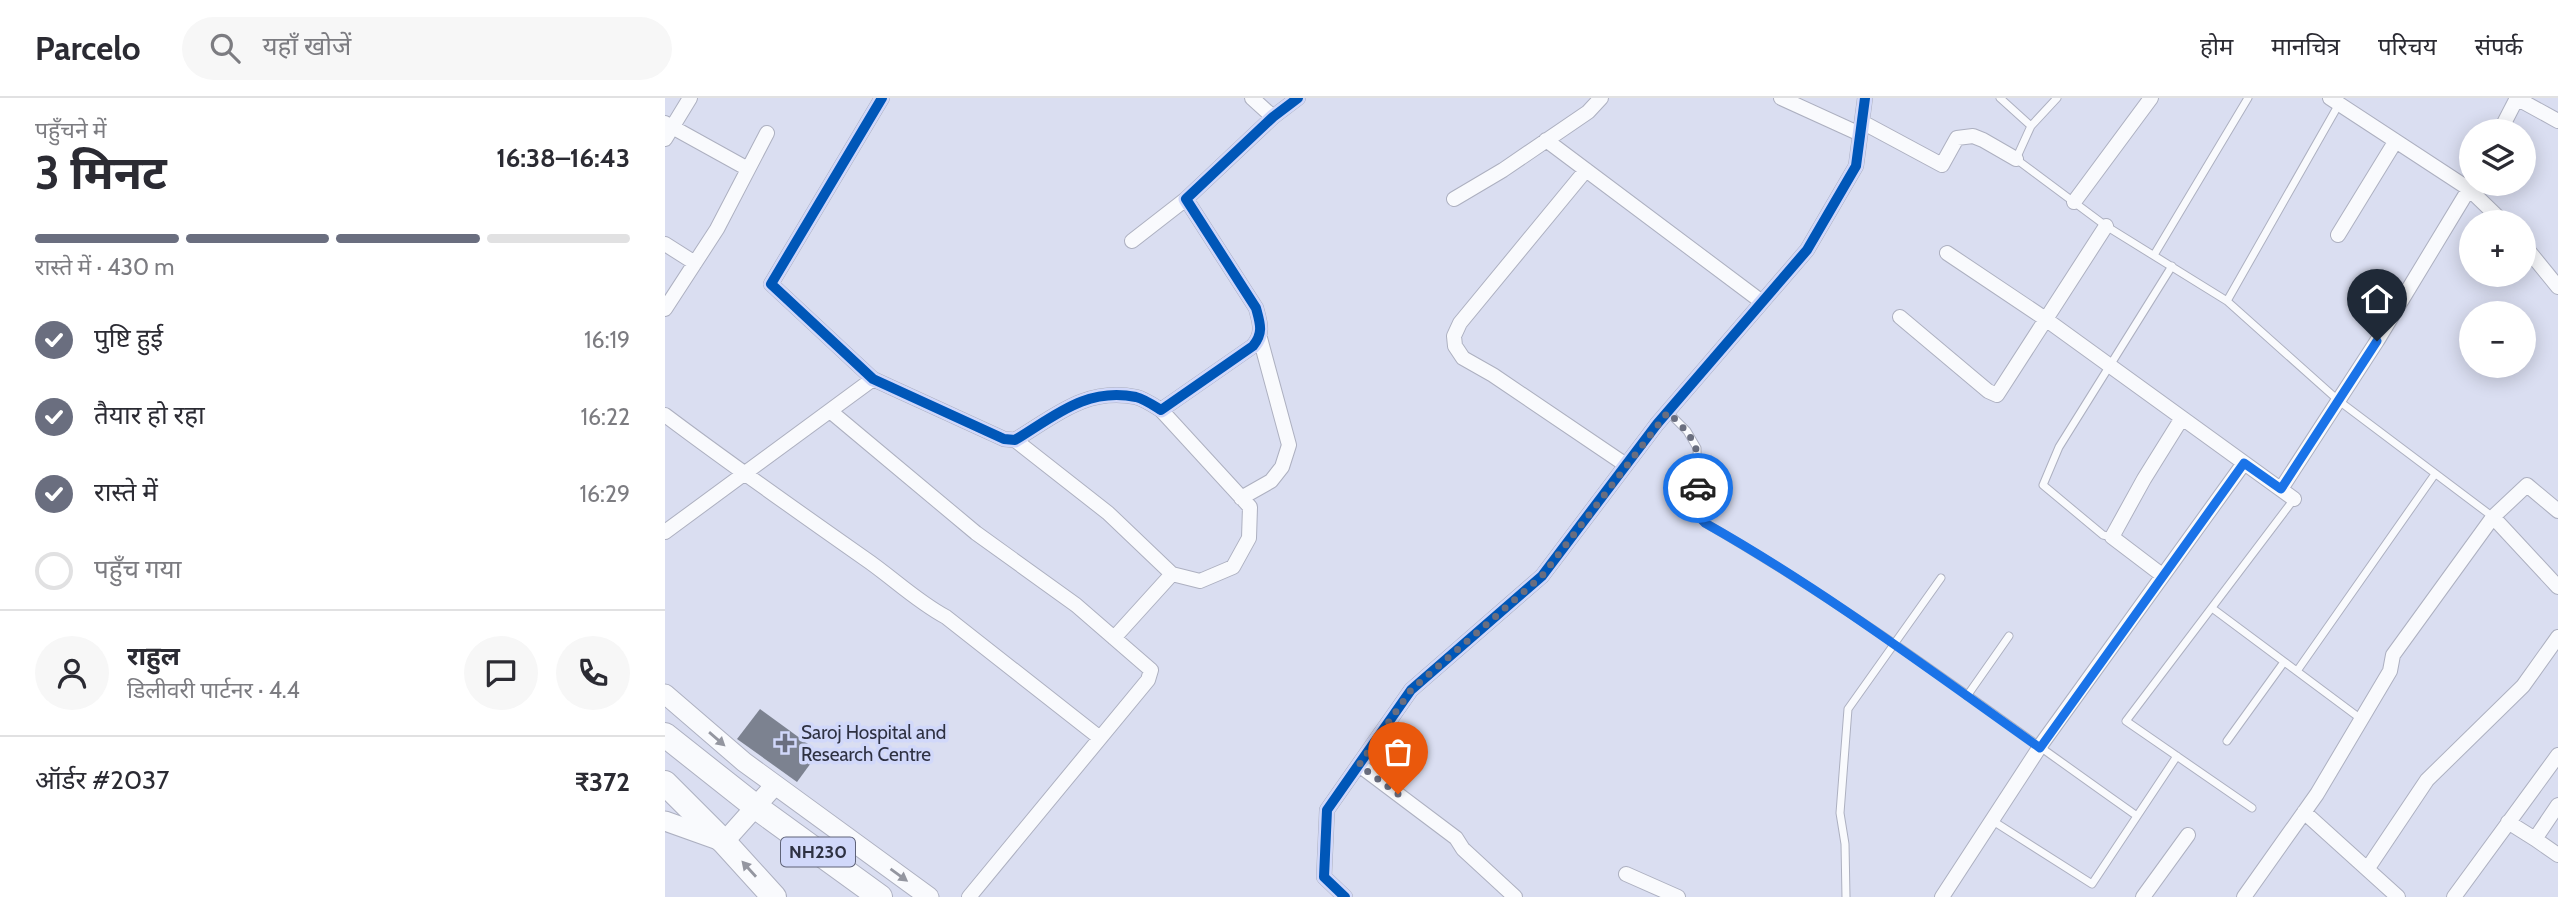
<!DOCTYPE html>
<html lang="hi">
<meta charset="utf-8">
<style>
:root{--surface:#fff;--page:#f7f7f7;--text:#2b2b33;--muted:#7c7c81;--line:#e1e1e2;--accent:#6a6e7f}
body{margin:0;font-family:Cabin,"Noto Sans Devanagari",sans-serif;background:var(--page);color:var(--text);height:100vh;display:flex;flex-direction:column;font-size:26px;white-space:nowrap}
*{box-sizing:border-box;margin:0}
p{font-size:23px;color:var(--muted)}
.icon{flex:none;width:38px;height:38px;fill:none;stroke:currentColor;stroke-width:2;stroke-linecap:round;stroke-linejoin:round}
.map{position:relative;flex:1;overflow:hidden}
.side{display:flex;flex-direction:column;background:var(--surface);width:665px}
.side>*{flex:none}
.tools{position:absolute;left:1794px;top:21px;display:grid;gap:14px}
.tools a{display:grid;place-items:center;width:77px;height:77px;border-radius:50%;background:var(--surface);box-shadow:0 4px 18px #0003;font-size:35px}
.pin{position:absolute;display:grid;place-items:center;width:60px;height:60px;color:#fff;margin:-72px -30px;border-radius:50% 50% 50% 0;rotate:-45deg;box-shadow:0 0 7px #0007}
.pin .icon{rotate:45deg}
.courier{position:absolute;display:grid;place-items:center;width:70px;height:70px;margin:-35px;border:5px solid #1a73e8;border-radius:50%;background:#fff;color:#222;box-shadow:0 2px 9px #0007}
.overview em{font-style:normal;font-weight:700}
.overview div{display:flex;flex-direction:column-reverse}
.overview{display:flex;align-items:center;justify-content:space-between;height:119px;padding:0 35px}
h1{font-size:46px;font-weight:700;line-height:52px}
.bar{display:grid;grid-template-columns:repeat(4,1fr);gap:10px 7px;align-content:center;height:84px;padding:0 35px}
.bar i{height:9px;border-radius:5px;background:var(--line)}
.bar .on{background:var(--accent)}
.bar p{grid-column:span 4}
.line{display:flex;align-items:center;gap:18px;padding:0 35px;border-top:2px solid var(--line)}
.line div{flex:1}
.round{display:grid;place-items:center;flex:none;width:74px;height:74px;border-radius:37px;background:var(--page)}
ol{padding:0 35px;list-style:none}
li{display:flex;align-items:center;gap:21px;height:77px}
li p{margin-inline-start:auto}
li .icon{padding:7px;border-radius:50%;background:var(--accent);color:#fff;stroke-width:4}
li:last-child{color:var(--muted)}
li i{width:38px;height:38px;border:4px solid var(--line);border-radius:50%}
header{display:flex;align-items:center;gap:42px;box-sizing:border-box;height:98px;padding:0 35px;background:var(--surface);border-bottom:2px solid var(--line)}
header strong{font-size:33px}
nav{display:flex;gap:38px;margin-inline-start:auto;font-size:24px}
.search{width:490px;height:63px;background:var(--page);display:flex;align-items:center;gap:18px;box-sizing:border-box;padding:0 24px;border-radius:38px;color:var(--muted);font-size:26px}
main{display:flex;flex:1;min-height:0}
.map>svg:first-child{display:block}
.building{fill:#7c8290}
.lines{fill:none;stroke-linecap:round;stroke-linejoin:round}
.lane-casing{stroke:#adb0c0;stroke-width:9}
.street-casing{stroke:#adb0c0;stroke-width:16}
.secondary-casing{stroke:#adb0c0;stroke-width:21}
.highway-casing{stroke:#adb0c0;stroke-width:26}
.lane{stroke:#f9fafd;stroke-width:7}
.street{stroke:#f9fafd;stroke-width:14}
.secondary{stroke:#f9fafd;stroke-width:19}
.highway{stroke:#f9fafd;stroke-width:24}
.cycleway-casing{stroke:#d1d8fa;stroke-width:15}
.cycleway{stroke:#0057b8;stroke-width:10}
.oneway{fill:#9496a0}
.done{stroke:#6a6e7f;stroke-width:7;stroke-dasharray:0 12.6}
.route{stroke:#1a73e8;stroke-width:9}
.poi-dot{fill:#6a6e7f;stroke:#d1d8fa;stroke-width:2.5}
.labels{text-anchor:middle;stroke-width:7;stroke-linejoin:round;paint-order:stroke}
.shield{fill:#d1d8fa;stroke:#5f6379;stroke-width:2}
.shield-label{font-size:18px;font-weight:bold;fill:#2e3142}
.poi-label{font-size:19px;fill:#2e3142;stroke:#d1d8fa;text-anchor:start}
</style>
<header>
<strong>Parcelo</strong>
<div class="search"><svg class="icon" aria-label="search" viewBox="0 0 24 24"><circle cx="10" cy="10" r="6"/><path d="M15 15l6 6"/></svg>यहाँ खोजें</div>
<nav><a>होम</a><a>मानचित्र</a><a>परिचय</a><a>संपर्क</a></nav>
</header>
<main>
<section class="side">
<div class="overview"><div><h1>3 मिनट</h1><p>पहुँचने में</p></div><em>16:38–16:43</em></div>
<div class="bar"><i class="on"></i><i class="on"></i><i class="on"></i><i></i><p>रास्ते में · 430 m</p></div>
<ol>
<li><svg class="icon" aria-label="check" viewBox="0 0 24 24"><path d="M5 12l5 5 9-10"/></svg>पुष्टि हुई<p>16:19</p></li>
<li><svg class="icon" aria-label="check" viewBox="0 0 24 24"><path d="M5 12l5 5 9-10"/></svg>तैयार हो रहा<p>16:22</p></li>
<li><svg class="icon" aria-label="check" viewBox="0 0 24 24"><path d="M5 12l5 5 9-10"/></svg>रास्ते में<p>16:29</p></li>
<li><i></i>पहुँच गया</li>
</ol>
<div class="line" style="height:126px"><a class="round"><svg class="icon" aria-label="person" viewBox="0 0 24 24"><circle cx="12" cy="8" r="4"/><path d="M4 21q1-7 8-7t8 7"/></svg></a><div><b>राहुल</b><p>डिलीवरी पार्टनर · 4.4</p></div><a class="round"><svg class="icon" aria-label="chat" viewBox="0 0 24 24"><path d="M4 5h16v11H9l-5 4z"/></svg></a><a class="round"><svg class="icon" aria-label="phone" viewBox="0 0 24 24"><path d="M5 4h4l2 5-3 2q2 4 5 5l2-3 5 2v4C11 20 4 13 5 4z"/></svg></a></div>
<div class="line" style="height:91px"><div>ऑर्डर #2037</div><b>₹372</b></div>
</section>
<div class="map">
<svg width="1893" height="799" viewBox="0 0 1893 799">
<rect width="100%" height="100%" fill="#dadef1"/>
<path class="building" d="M95 611 154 654 132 684 72 641Z"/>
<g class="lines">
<g class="lane-casing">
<path id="lane" d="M1335 0 1366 28
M1392 0 1366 28 1351 61 1441 128 1562 203 1674 303 1828 419
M1489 157 1583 0
M1562 203 1674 6
M1003 314 1022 333 1032 350 1033 418 1040 425C1191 512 1330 618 1472 718
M1447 439 1438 437 1378 387 1394 349 1507 168
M1547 510 1696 621
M1632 573 1770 376
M1302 598 1344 538
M1562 643 1619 564
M1587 710 1461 623 1629 401
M1328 723 1427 786 1512 658
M1181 799 1180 746 1175 715 1183 611 1276 480"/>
</g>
<g class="street-casing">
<path id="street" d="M217 0 106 186 208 281 339 341 350 342C390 318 421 289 471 299 479 301 488 307 496 312L588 248C599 235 595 225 591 210L521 101 608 19 633 0
M587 0 608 19
M1116 0 1195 36
M1665 0 1804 91 1838 124
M1853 1 1893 23
M1197 24 1277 67 1292 40 1308 38 1318 42 1351 61
M0 25 83 71
M1835 33 1852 0
M0 41 25 0
M881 42 1097 204
M921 72 795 225 789 238 790 248 798 260 828 277 961 367
M789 101 838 72 923 14 936 0
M1409 104 1486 0
M1673 137 1730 44
M467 143 521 101
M0 146 30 165
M1858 146 1893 189
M1282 155 1379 220 1629 401
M0 211 52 131 102 35
M1235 219 1323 293 1332 297 1441 128
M165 313 311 435 411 507 486 572 483 582 304 799
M0 317C65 366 132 413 199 460 227 479 251 503 281 519L435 640
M350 342 443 415 507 476 535 483 568 469 584 440 585 409 496 312
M1616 391 1712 243 1807 86
M576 400 606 383 617 369 624 347 595 240
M1828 419 1893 489
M0 434 208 281
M1497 477 1447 439 1479 381 1517 320
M449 540 507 476
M694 667 791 740 798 751 850 799
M1893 707 1870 741 1893 757
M1639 714 1733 799
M1843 724 1870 741
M1703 770 1762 682 1858 588 1893 539
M961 776 1013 799
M680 799 659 779 662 712 746 592 877 478 992 326 1142 152 1191 68 1200 0
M1277 799 1378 644 1579 365
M1478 799 1523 737
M1579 799 1652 696 1725 573 1728 557 1828 419 1862 387 1893 413
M1789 799 1893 657"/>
</g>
<g class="secondary-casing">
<path id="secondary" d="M0 596 79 664 264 799
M0 723 59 744 110 687"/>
</g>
<g class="highway-casing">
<path id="highway" d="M0 637 91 709 215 799
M0 685 59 744 109 799"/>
</g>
<use href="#lane" class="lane"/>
<use href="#street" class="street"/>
<use href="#secondary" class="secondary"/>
<use href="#highway" class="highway"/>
<g class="cycleway-casing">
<path id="cycleway" d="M217 0 106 186 208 281 339 341 350 342C390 318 421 289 471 299 479 301 488 307 496 312L588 248C599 235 595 225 591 210L521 101 608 19 633 0
M680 799 659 779 662 712 746 592 877 478 992 326 1142 152 1191 68 1200 0"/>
</g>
<use href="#cycleway" class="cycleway"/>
</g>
<defs><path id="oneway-solid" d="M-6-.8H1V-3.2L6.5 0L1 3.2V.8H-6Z" transform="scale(1.75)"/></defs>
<g class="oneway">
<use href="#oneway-solid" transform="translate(52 641) rotate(41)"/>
<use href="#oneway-solid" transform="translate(84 771) rotate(-132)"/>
<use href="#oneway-solid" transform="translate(234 777) rotate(36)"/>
</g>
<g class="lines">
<path class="done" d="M733 696 694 667 746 592 877 478 1003 314C1032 343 1035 348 1033 390"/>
<path class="route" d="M1033 390V418L1040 425C1157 491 1265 572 1375 650L1579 365 1616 391 1712 243"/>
</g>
<path class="poi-dot" d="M116.5 634.5h7v7h7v7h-7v7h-7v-7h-7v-7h7z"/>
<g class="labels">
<rect class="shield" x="116" y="739.5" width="74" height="29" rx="5"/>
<g class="shield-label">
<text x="153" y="760">NH230</text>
</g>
<g class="poi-label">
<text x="136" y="641">Saroj Hospital and<tspan x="136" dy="22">Research Centre</tspan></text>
</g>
</g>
</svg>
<div class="tools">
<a><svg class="icon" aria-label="layers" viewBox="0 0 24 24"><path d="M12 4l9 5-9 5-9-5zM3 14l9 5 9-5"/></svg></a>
<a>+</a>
<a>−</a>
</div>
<div class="pin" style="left:733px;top:696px;background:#ea580c"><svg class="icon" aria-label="bag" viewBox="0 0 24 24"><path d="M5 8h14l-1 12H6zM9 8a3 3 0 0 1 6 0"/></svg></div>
<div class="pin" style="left:1712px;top:243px;background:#1f2937"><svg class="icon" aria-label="home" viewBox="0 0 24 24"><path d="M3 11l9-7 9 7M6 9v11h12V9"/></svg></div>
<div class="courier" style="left:1033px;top:390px"><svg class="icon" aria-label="car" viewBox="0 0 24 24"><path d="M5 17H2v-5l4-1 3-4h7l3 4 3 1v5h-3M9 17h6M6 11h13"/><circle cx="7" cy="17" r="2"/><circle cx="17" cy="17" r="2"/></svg></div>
</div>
</main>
